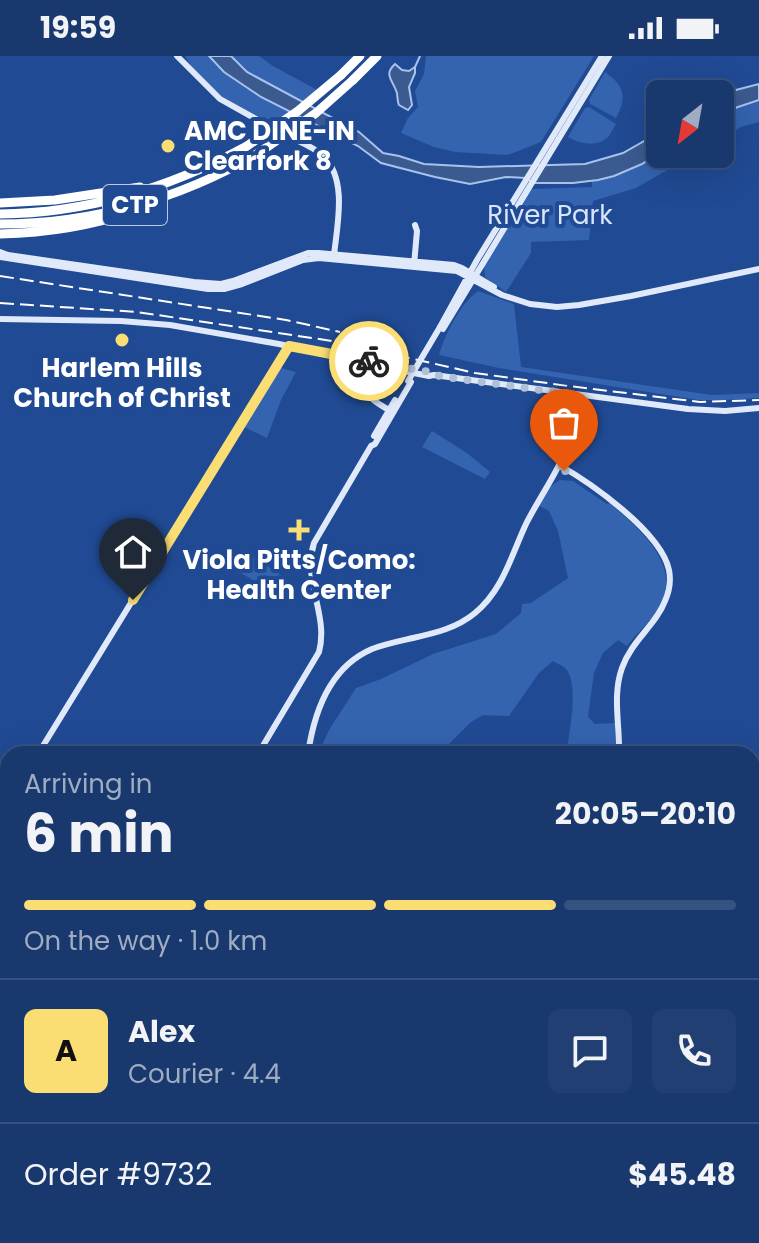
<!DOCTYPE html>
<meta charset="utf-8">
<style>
:root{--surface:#18386e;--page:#213f73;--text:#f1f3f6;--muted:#9facc2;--line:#365281;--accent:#fadd73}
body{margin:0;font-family:Poppins,sans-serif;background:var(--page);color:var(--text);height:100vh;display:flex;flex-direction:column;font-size:30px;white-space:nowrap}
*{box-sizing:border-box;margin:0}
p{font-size:26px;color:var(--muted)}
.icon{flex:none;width:44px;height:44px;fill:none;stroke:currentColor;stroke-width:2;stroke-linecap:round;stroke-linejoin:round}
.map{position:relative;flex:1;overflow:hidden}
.details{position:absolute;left:0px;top:690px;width:760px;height:498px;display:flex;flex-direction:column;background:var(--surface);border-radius:24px 24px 0 0;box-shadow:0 8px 32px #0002,0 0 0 2px var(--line)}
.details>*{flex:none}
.needle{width:52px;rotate:211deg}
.fabs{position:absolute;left:646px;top:24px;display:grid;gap:16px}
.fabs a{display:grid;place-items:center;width:88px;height:88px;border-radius:12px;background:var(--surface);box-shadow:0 8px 32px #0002,0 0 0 2px var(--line);font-size:40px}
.pin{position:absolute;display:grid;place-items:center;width:68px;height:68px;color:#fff;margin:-82px -34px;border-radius:50% 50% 50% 0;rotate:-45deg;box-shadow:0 0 8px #0007}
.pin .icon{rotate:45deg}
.courier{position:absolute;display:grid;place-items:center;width:80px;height:80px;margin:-40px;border:6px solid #fadd73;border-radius:50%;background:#fff;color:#222;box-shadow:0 2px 10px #0007}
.head em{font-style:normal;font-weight:700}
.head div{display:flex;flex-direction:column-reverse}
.head{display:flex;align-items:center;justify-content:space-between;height:136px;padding:0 24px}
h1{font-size:52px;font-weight:700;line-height:60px}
.bar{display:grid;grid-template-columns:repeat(4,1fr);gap:12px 8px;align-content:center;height:96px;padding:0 24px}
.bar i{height:10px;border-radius:6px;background:var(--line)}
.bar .on{background:var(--accent)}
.bar p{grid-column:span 4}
.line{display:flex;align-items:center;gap:20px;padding:0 24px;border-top:2px solid var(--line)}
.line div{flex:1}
.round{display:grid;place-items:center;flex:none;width:84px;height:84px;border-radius:12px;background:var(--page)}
.status{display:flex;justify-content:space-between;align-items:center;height:56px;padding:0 40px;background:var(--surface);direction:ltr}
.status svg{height:22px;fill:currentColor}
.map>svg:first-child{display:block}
.green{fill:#3463b0}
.water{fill:#3b5a8f;stroke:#a6c3ef;stroke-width:2}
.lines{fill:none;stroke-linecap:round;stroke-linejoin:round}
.stream{stroke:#a6c3ef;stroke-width:2}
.secondary{stroke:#dfe9fa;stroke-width:6}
.primary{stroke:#f9fbff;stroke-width:7}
.highway{stroke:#fff;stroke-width:9}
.rail{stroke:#fff;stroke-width:2;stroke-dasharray:14 6;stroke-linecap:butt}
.secondary-bridge{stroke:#dfe9fa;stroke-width:6}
.highway-bridge{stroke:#fff;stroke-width:9}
.done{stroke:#b1c0d9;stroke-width:8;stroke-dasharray:0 14.4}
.route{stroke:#fadd73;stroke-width:10}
.poi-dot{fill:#fadd73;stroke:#204a93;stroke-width:3}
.labels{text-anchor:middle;stroke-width:8;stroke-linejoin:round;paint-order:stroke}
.shield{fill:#204a93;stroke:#bcc9df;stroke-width:2}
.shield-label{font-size:24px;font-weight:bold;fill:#fff}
.poi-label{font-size:26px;font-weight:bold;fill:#fff;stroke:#204a93}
.park-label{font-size:26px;fill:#d8e5fa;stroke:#204a93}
</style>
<div class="status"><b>19:59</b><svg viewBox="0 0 49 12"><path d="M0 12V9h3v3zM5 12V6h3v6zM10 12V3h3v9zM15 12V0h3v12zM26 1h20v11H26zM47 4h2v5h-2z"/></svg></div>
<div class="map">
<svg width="759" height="1187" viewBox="0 0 759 1187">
<rect width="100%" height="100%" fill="#204a93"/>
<path class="green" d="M185 0H259L273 10 319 35 272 70C237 51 205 36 185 0Z
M426 0H594L541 86 521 94 507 99 455 96 434 91 401 77 408 62 418 51 415 35 424 18Z
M605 16C625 30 627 42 616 62L590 48 589 44Z
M759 44V66L741 71 720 83V59L732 53Z
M589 51 616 68C613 72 612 76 609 80 598 92 580 88 568 81L585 52Z
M660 96V98H695L636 132 593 145 589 184 531 186V197L506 236 485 221 484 210 531 133 592 131V125C617 122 639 109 660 96Z
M478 235 514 248 521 311 712 339 759 337V342L725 344H698L499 312 439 299C445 278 460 248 478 235Z
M281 312 296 316 281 344 267 382 244 371Z
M432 375 467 397 490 416 485 423 422 391Z
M560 424 573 425 607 448 610 447C638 473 684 508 659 551 651 565 637 577 627 590L618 584 603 597 594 617 588 661 595 668 615 667 616 698H566C569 679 580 626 565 612 562 609 557 608 553 605L539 617 509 660 483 659 471 666 439 698H318L329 674 356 632 381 623 433 598 496 578 521 557 522 548 531 547 568 522 558 475 549 455 538 449 551 430Z
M242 493 294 528 284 543 231 511Z"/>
<path class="water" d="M209 0H231L247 16 359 76 383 97 399 100 424 108 479 111 585 108 623 97 660 76V96L642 108 614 120 598 124 573 127H534L526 122 506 121 470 128 435 121 381 107 358 90 261 41 224 16Z
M395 8 402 14 409 15 415 11V17L409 31 412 49 408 54 399 49C398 48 397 38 397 37 393 24 383 19 395 8Z
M759 28V44L732 53 720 59V40L732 35Z"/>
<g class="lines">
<path class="stream" d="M415 11 420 0"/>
<path class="secondary" d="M177 0 220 43 274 73
M284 78C297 85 313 90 323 100 348 123 337 170 334 199
M0 196 8 199 194 226 221 228 233 225 308 197H318L454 209 462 212 494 231
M0 201 208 233H224L242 228 303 204 319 202 457 215 502 239 530 248 557 251 579 249 631 240 759 213
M414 209 417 175 415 169
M0 263 121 265 170 269 279 288 353 305 429 320 434 319 688 353 725 355 759 352
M440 271 477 204 602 0
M443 273 609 0
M371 305C364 339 362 338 392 356
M374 380 395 344
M559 409C591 427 661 476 669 514 671 524 669 536 665 545 656 569 632 584 622 612 612 640 620 669 619 698
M38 698 289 290
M258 698 319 596C329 559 302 525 314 487L371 390 375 388 411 326
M308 698C314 656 330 611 372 593 385 588 400 585 413 582 435 577 457 572 475 557 503 534 511 500 526 468 536 448 549 429 559 409 569 387 573 363 578 339
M0 760 8 747
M0 824 8 829
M0 1116 8 1103
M170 1180 176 1187
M350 1180V1187
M0 1186 1 1187
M160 1187 161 1180
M469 1187 471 1180"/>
<path class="primary" d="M0 1004 8 1005
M0 1010H8
M752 1066 759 1067
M752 1073 759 1075"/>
<path class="highway" d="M341 19 360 0
M353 24 377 0
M0 147 55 144 140 131
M0 158C87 157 170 132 247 90
M0 168C91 168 182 143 260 96
M0 178C45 177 91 170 134 155"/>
<path class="rail" d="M0 220 286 264 340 276
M0 247 137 256 191 264 339 286 475 317 568 330 700 346 759 344"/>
<path class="secondary-bridge" d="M408 325 440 271"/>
<path class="highway-bridge" d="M247 90 298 55 341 19
M260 96 316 57 353 24"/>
</g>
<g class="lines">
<path class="done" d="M369 305 430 316 434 319 453 322 578 339 570 380 559 409 570 415H564"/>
<path class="route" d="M133 544 289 290 369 305"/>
</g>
<g class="poi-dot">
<circle cx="168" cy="90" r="8"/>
<circle cx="122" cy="284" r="8"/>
<path d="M295 462h8v8h8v8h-8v8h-8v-8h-8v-8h8z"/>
</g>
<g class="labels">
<rect class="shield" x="103" y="129" width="64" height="40" rx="6"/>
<g class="shield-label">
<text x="135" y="157">CTP</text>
</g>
<g class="poi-label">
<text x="184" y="84" text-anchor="start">AMC DINE-IN<tspan x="184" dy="30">Clearfork 8</tspan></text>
<text x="122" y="321">Harlem Hills<tspan x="122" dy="30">Church of Christ</tspan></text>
<text x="299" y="513">Viola Pitts/Como:<tspan x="299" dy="30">Health Center</tspan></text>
</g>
<g class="park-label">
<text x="550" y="168">River Park</text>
</g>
</g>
</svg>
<div class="fabs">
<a><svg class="needle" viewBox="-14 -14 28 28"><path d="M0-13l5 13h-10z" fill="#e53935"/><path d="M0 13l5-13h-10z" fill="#9facc2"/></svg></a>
</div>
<div class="pin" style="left:564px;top:415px;background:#ea580c"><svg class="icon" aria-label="bag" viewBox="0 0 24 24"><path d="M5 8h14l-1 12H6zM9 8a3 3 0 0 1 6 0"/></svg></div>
<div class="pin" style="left:133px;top:544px;background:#1f2937"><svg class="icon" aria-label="home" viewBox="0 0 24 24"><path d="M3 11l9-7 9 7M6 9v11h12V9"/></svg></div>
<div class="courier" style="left:369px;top:305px"><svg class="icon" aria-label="bike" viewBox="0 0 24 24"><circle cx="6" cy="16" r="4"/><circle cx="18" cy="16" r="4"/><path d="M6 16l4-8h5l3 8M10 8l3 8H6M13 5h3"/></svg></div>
<section class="details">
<div class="head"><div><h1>6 min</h1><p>Arriving in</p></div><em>20:05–20:10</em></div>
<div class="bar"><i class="on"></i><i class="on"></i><i class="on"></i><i></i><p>On the way · 1.0 km</p></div>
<div class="line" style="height:144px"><b class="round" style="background:var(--accent);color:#111">A</b><div><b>Alex</b><p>Courier · 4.4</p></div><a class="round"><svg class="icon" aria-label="chat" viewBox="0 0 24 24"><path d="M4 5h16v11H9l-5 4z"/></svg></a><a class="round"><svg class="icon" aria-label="phone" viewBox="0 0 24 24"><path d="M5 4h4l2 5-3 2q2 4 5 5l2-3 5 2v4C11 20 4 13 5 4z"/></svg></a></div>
<div class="line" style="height:104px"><div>Order #9732</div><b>$45.48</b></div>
</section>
</div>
